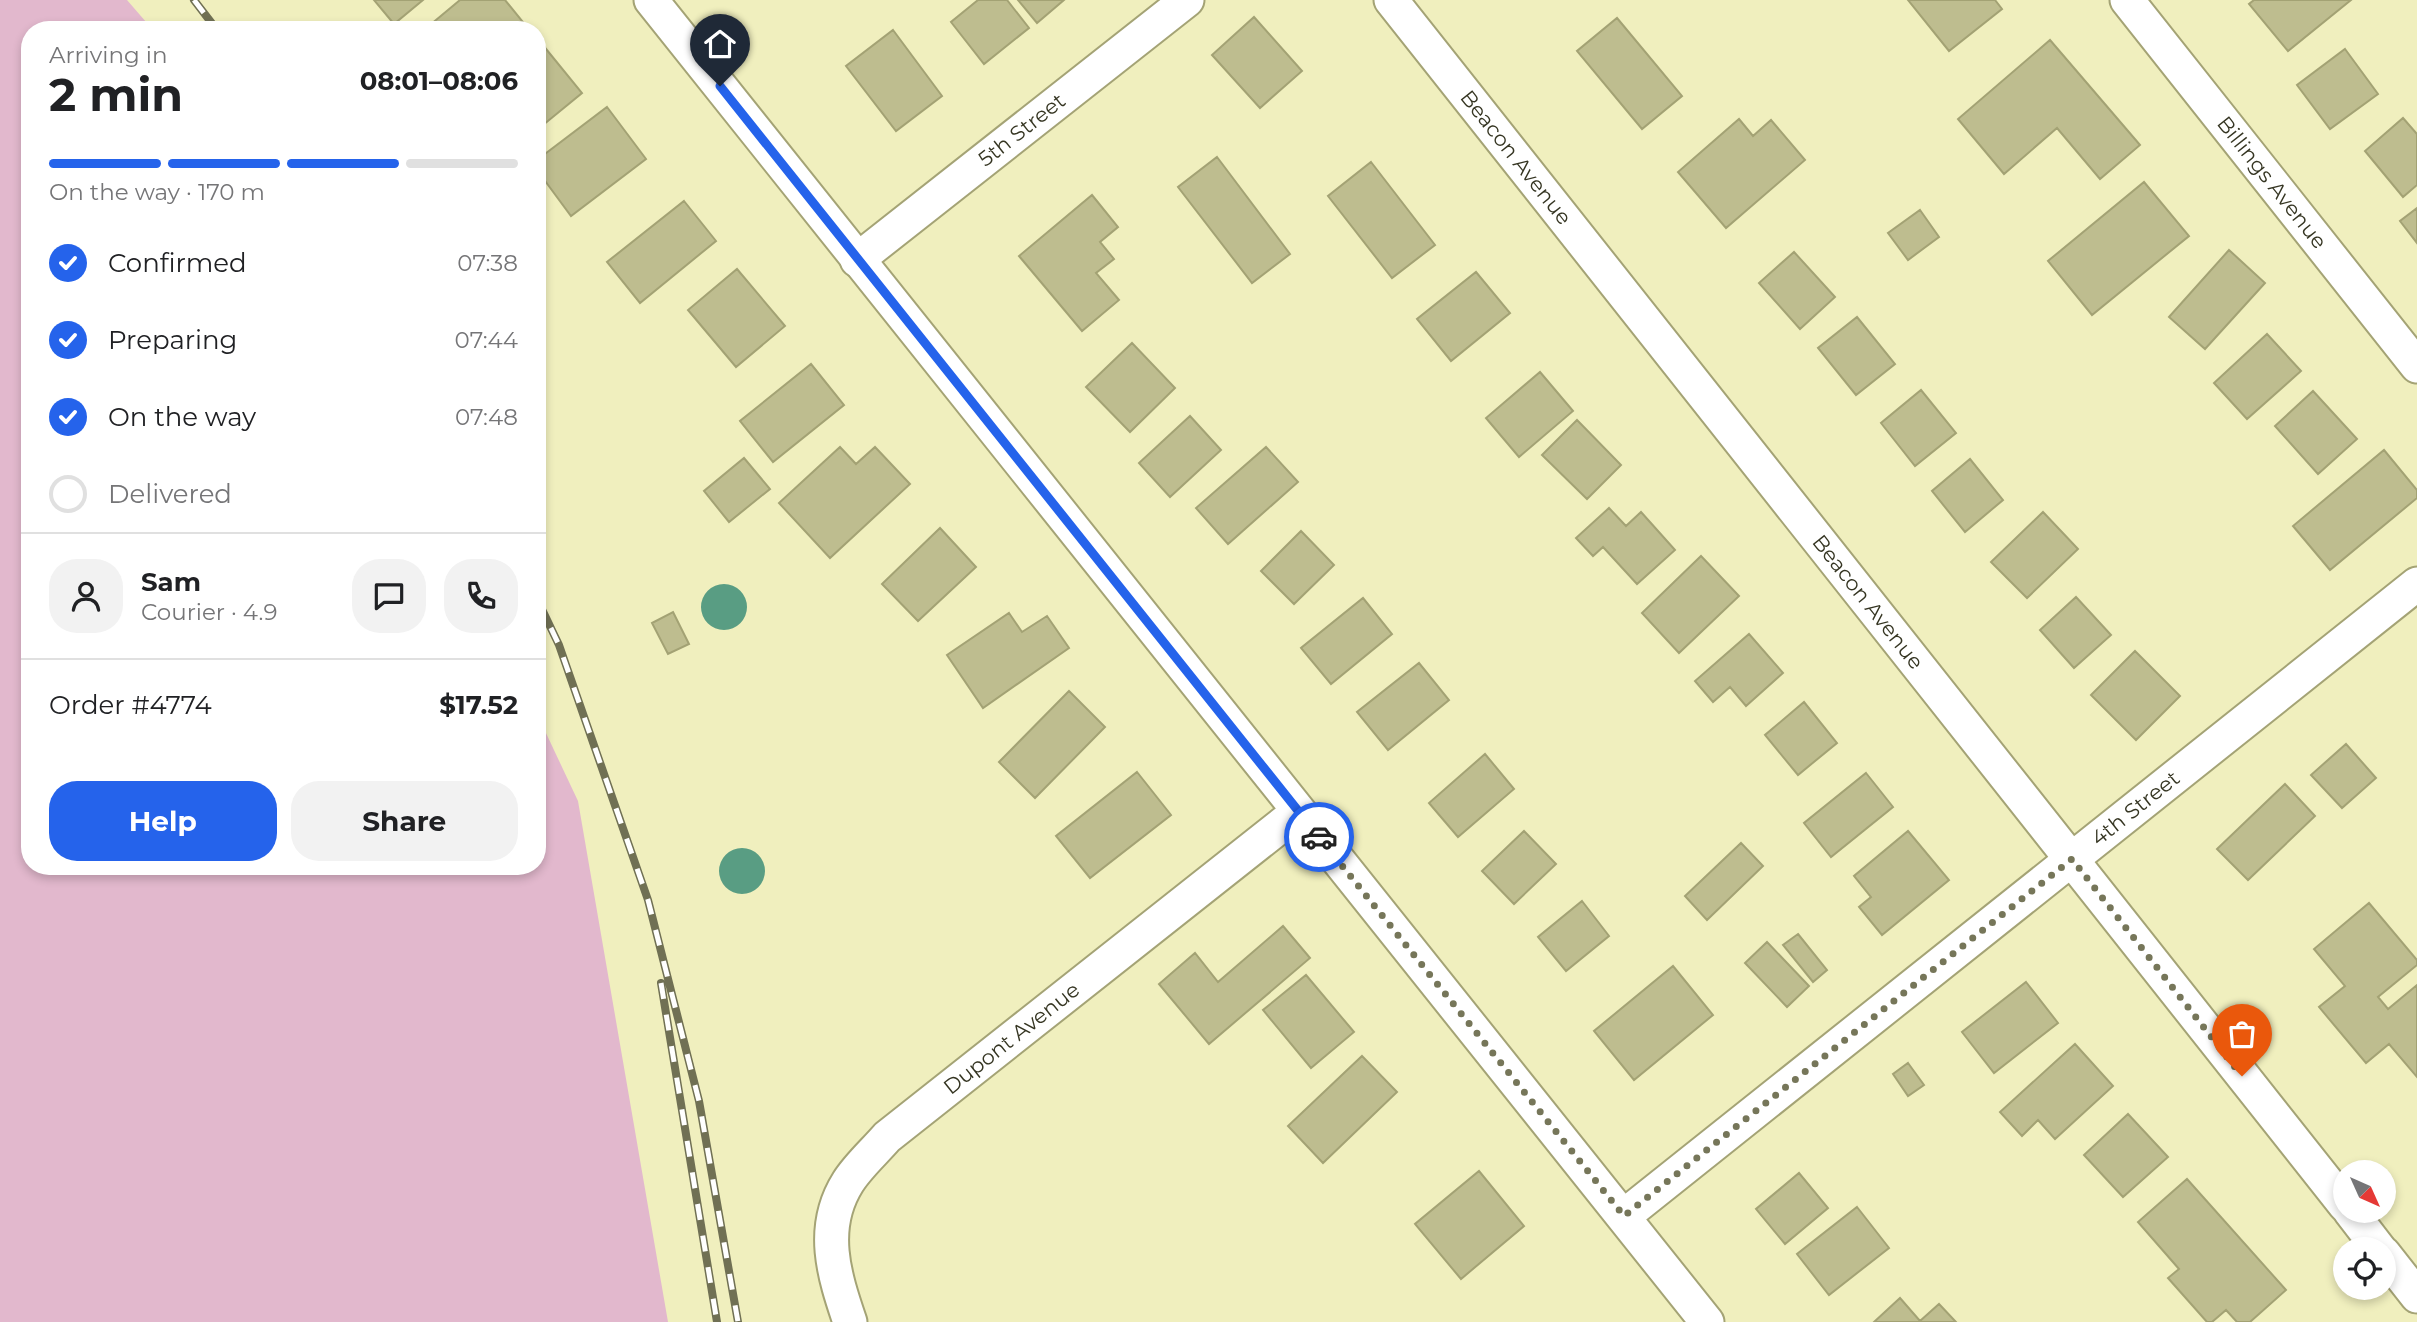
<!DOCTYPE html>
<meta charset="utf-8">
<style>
:root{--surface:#fff;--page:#f2f2f2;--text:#202124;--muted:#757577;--line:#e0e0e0;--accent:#2563eb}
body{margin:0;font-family:Montserrat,sans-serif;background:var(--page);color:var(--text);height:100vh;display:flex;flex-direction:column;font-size:26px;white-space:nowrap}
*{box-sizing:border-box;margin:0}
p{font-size:23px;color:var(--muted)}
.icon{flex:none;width:38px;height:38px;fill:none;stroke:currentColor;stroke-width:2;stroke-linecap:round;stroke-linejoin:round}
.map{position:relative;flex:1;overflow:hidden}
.side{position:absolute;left:21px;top:21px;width:525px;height:854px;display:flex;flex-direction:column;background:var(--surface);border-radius:28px;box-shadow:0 4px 10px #0003}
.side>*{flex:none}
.needle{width:46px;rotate:135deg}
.controls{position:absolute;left:2333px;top:1160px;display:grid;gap:14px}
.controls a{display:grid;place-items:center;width:63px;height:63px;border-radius:50%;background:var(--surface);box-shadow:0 4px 10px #0003;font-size:35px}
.pin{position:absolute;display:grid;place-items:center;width:60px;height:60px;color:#fff;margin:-72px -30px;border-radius:50% 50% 50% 0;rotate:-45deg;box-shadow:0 0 7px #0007}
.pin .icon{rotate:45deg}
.courier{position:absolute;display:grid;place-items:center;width:70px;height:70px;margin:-35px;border:5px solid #2563eb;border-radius:50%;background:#fff;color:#222;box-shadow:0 2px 9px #0007}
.headline em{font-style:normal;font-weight:700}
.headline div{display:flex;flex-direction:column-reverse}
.headline{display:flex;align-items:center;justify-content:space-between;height:119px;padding:0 28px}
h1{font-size:46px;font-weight:700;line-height:52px}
.bar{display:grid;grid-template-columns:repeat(4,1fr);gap:10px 7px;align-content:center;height:84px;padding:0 28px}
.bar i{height:9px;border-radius:5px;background:var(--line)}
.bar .active{background:var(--accent)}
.bar p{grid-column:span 4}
.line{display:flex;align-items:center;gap:18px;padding:0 28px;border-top:2px solid var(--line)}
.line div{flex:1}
.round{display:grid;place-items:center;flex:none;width:74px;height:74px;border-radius:28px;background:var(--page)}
ol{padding:0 28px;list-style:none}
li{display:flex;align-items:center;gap:21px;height:77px}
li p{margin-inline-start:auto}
li .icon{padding:7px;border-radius:50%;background:var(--accent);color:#fff;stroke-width:4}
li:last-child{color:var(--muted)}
li i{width:38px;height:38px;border:4px solid var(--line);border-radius:50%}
.cta{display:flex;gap:14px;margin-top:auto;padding:14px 28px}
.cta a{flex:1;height:80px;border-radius:28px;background:var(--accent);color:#fff;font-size:28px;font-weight:700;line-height:80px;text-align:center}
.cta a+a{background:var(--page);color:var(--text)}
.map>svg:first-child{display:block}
.green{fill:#e2b8cd}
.water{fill:#599d83}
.building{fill:#bebd8f;stroke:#a3a274;stroke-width:2}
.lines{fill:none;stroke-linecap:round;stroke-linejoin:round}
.street-casing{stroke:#a4a375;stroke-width:37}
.street{stroke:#fff;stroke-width:33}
.rail-casing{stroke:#707054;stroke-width:8}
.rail{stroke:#fff;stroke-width:5;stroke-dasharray:16;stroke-linecap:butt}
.done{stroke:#767659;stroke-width:7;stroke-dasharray:0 12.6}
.route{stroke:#2563eb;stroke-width:9}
.labels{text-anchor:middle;stroke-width:5;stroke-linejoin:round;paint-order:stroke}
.street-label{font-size:21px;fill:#353522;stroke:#fff}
</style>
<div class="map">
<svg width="2417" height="1322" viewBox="0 0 2417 1322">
<rect width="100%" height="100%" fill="#f0efbe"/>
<path class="green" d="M0 0H127L153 30H30V866H537V714L578 801 668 1322H0Z"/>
<path class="water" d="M701 607a23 23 0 1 1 46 0a23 23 0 1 1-46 0Z
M719 871a23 23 0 1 1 46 0a23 23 0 1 1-46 0Z"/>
<path class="building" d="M374 0H423L394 24Z
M460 0H505L527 27 523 30H424Z
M978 0H1007L1029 28 984 64 951 22Z
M1018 0H1064L1037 23Z
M1908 0H1995L2002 9 1949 51Z
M2254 0H2351L2288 51 2249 4Z
M1254 17 1302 71 1260 108 1212 55Z
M1617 18 1682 96 1642 129 1577 51Z
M893 30 942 96 896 131 846 66Z
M2050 40 2140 145 2100 179 2057 128 2004 174 1958 119Z
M542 44 582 93 537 130V49Z
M2345 49 2378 94 2330 129 2297 85Z
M607 107 646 159 571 216 537 170V160Z
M2403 118 2417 134V185L2403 197 2365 151Z
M1739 119 1753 136 1771 120 1805 160 1726 228 1678 172Z
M1217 157 1290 254 1252 283 1178 187Z
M1371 162 1435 245 1392 278 1328 196Z
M2144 182 2189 236 2092 315 2048 261Z
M1092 195 1118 227 1100 242 1114 259 1096 273 1119 300 1082 331 1019 256Z
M684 201 716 241 640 303 607 262Z
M2417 208V243L2400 221Z
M1920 210 1939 237 1908 260 1888 233Z
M2229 250 2265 283 2205 349 2169 317Z
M1794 252 1835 297 1800 329 1759 283Z
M737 269 785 326 736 367 688 310Z
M1476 272 1510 313 1451 361 1417 319Z
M1857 317 1895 364 1856 395 1818 348Z
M2267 334 2301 371 2247 419 2214 383Z
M1132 343 1175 388 1130 432 1086 387Z
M811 364 844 405 773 462 740 421Z
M1540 372 1573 411 1519 457 1486 418Z
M1921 390 1956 433 1915 466 1881 423Z
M2313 391 2357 439 2318 474 2275 426Z
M1190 416 1221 450 1170 497 1139 463Z
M1577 420 1621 465 1587 499 1542 455Z
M840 447 856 464 875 447 910 484 830 558 779 503Z
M1266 447 1298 482 1228 544 1196 508Z
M2384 450 2417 490V498L2330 570 2293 526Z
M744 458 770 489 729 522 704 491Z
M1970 459 2003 500 1965 532 1932 491Z
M1609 508 1626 526 1641 512 1675 550 1637 584 1603 547 1593 556 1576 538Z
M2043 512 2078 549 2027 598 1991 562Z
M940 528 976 567 918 621 882 584Z
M1301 531 1334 565 1294 604 1261 571Z
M1701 556 1739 596 1679 653 1642 613Z
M2076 597 2111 635 2074 668 2040 630Z
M1363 598 1392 634 1331 684 1301 648Z
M673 612 689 644 668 654 652 623Z
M1009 613 1022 632 1047 616 1069 648 983 708 947 655Z
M1749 634 1783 673 1746 706 1730 687 1713 702 1695 681Z
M2135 651 2180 696 2136 740 2091 695Z
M1419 663 1449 700 1388 750 1357 712Z
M1069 691 1105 727 1035 798 999 762Z
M1804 702 1837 743 1798 775 1765 735Z
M2346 744 2376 778 2342 808 2311 775Z
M1485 754 1514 789 1458 837 1429 803Z
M1137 772 1171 815 1090 878 1056 836Z
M1866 773 1893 807 1831 857 1804 823Z
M2285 784 2315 816 2248 880 2217 849Z
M1524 831 1556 864 1514 904 1482 871Z
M1908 831 1949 880 1882 935 1859 907 1871 897 1854 876Z
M1741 843 1763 866 1707 920 1685 896Z
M1582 901 1609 936 1566 971 1538 937Z
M2369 903 2417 960V965L2378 997 2388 1009 2417 985V1077L2389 1044 2366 1063 2319 1007 2345 986 2314 949Z
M1283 926 1310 958 1209 1044 1159 984 1195 953 1218 982Z
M1798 934 1827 970 1813 982 1783 945Z
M1767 942 1809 986 1787 1007 1745 963Z
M1673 966 1713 1015 1634 1080 1594 1031Z
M1306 975 1354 1032 1311 1068 1263 1010Z
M2026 982 2058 1023 1994 1073 1962 1032Z
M2075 1044 2113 1086 2055 1139 2038 1120 2022 1136 2000 1112Z
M1362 1056 1397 1092 1323 1163 1288 1126Z
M1908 1063 1924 1085 1908 1096 1893 1074Z
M2128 1114 2168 1157 2123 1197 2084 1155Z
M1479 1171 1524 1226 1461 1279 1415 1224Z
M1799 1173 1828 1208 1785 1244 1756 1209Z
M2187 1179 2286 1290 2250 1322H2237L2226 1310 2212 1322H2207L2168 1278 2179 1269 2138 1222Z
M1857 1207 1889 1248 1829 1295 1797 1254Z
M1900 1298 1920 1321 1939 1304 1956 1322H1874Z"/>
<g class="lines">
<g class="street-casing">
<g id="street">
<path d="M651 0 1707 1322"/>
<path id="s1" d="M1391 0 2345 1205"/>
<path id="s2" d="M2127 0 2417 366"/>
<path id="s3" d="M857 260 1187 0"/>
<path d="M2350 1211 2380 1250"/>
<path id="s4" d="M1624 1216 2417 584"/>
<path d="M2384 1254 2417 1296"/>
<path id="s5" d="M850 1322C834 1275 819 1228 848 1182 858 1166 874 1152 887 1137L1298 812"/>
</g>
</g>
<use href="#street" class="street"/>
<g class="rail-casing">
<path id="rail" d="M194 0 217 30
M537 599 559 645 648 900 699 1101 738 1322
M661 983 717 1322"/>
</g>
<use href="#rail" class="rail"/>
</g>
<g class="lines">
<path class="done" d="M1319 837 1624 1216 2072 859 2242 1076"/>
<path class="route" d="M720 86 1319 837"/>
</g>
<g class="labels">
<g class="street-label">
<text dy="7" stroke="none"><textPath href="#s3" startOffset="210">5th Street</textPath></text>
<text dy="7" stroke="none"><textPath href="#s1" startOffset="201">Beacon Avenue</textPath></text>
<text dy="7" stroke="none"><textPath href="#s2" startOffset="233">Billings Avenue</textPath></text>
<text dy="7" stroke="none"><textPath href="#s1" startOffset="768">Beacon Avenue</textPath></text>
<text dy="7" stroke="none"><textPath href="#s4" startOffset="654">4th Street</textPath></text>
<text dy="7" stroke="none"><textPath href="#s5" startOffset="364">Dupont Avenue</textPath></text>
</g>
</g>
</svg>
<div class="controls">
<a><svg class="needle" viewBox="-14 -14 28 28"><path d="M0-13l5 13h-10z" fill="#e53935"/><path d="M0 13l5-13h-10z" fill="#757577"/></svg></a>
<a><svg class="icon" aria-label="locate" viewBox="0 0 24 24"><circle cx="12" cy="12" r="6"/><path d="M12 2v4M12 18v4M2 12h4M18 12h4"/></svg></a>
</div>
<div class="pin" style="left:2242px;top:1076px;background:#ea580c"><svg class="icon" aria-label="bag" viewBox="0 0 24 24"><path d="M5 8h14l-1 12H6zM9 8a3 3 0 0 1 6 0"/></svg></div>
<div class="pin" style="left:720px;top:86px;background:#1f2937"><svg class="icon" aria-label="home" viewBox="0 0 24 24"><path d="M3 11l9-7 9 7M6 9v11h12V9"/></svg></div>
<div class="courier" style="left:1319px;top:837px"><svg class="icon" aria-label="car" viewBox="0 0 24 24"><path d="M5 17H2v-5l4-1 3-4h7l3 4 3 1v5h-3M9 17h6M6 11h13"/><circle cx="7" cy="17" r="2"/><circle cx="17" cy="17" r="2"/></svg></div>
<section class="side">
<div class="headline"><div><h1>2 min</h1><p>Arriving in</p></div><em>08:01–08:06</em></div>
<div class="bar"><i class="active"></i><i class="active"></i><i class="active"></i><i></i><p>On the way · 170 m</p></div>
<ol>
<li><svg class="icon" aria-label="check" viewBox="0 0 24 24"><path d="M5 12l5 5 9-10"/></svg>Confirmed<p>07:38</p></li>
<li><svg class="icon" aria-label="check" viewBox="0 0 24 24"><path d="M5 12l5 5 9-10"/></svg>Preparing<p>07:44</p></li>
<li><svg class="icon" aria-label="check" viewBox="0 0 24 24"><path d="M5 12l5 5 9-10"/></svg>On the way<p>07:48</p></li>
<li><i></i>Delivered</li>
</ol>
<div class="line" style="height:126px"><a class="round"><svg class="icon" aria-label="person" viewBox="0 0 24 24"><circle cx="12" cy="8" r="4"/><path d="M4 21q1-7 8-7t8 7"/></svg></a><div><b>Sam</b><p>Courier · 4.9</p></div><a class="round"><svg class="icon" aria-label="chat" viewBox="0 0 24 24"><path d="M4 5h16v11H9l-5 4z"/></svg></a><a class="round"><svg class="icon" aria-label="phone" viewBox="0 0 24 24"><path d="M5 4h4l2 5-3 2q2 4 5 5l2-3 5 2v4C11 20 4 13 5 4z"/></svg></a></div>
<div class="line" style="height:91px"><div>Order #4774</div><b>$17.52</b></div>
<div class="cta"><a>Help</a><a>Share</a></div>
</section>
</div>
